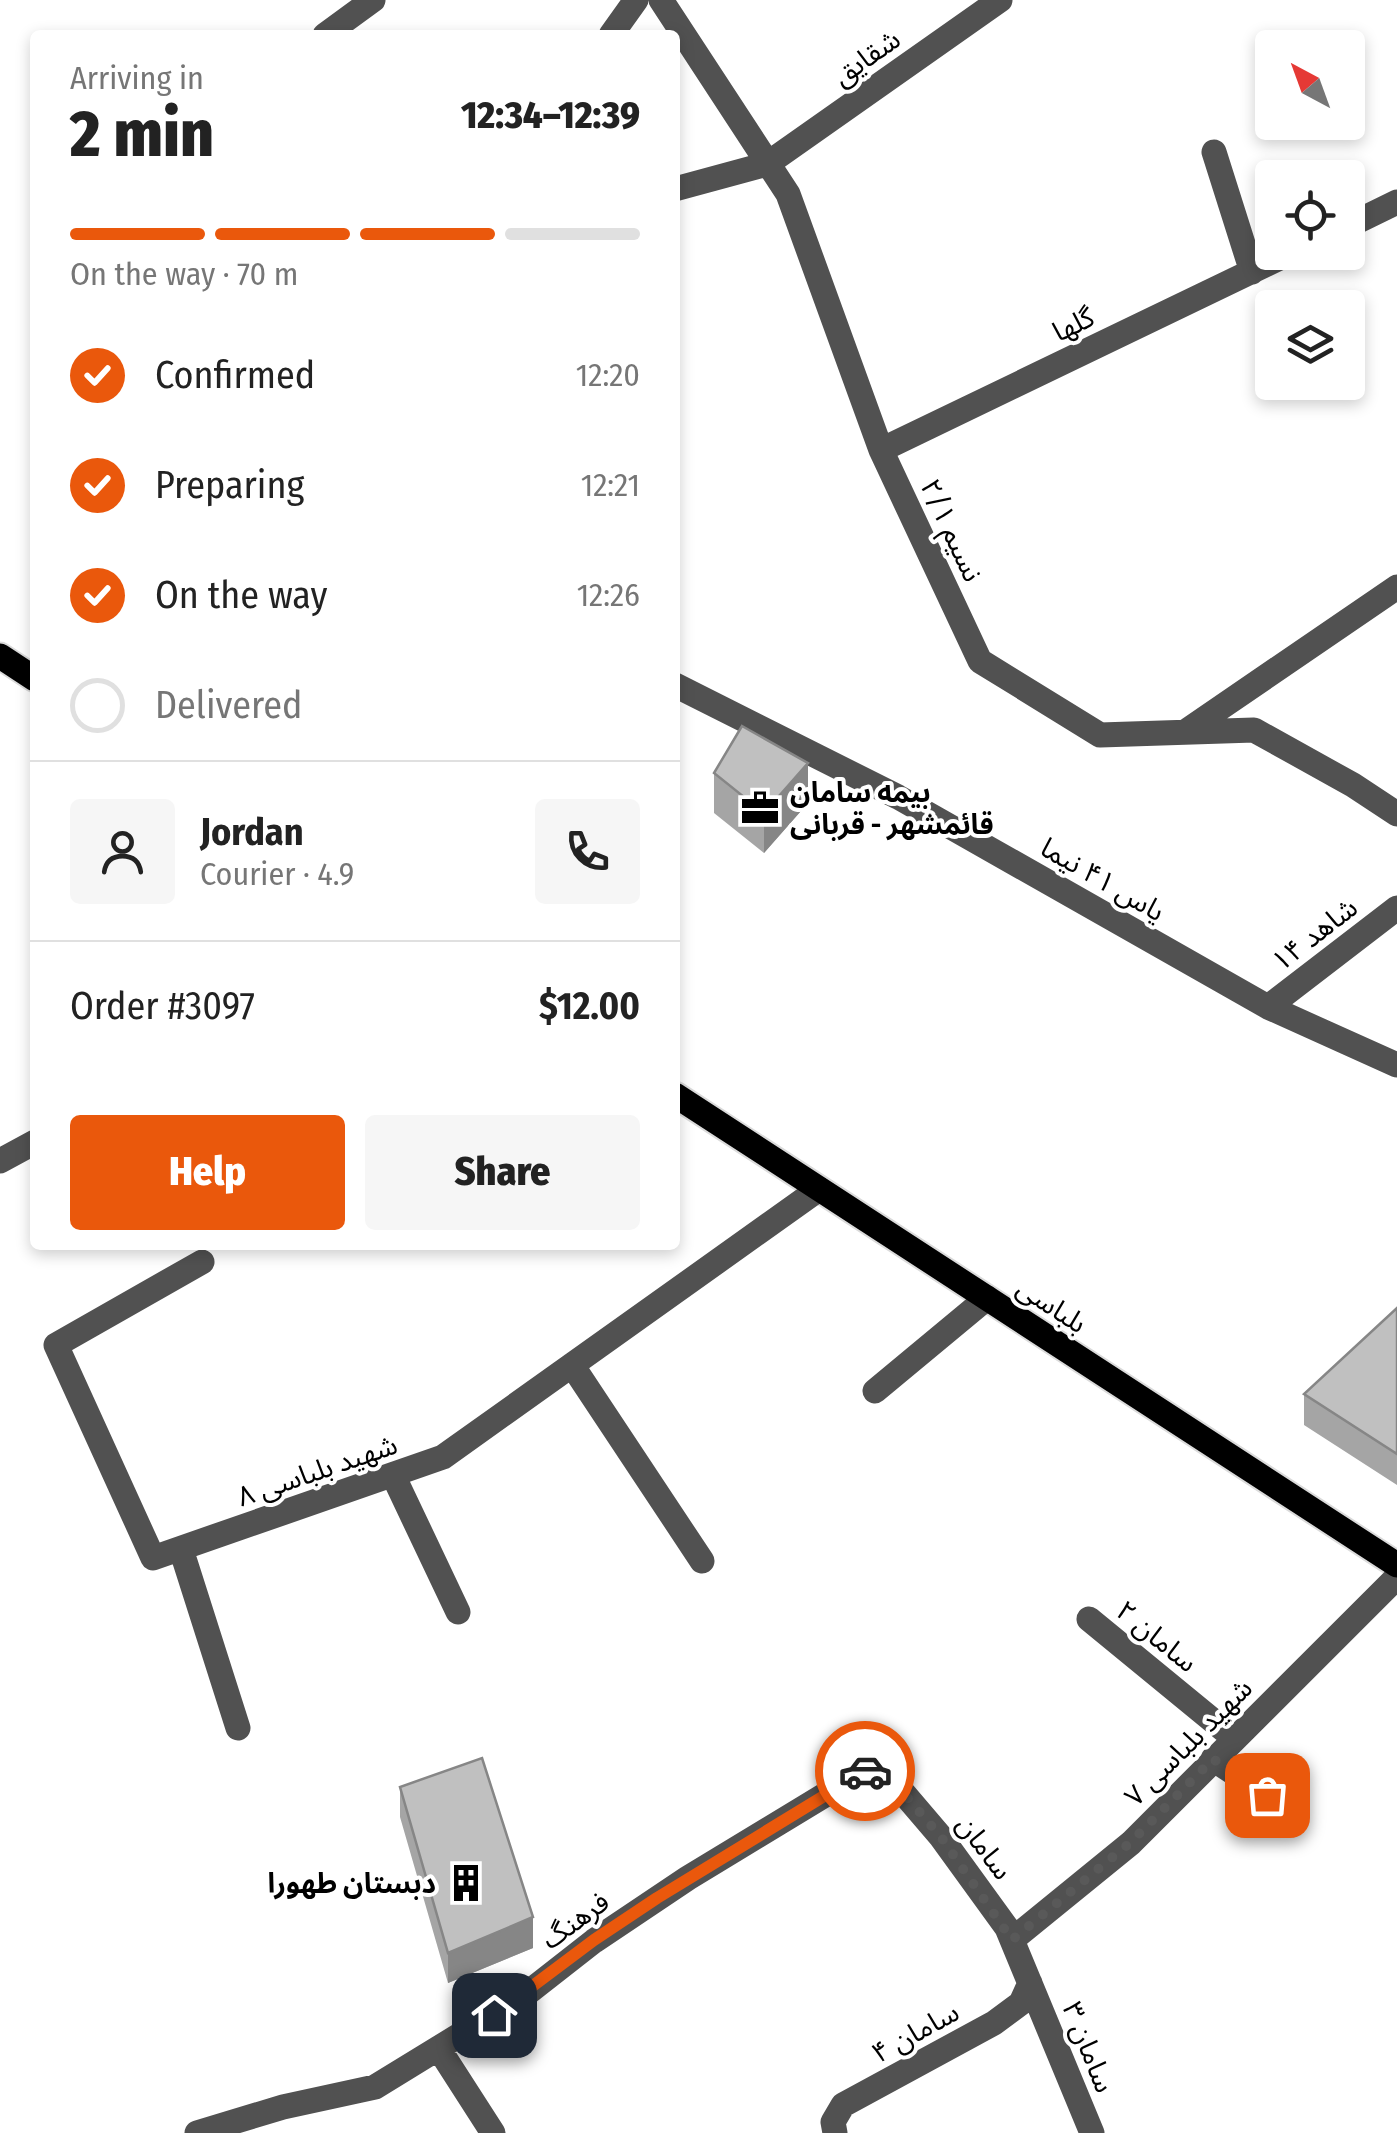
<!DOCTYPE html>
<meta charset="utf-8">
<style>
:root{--surface:#fff;--page:#f6f6f6;--text:#222;--muted:#767676;--line:#e0e0e0;--accent:#ea580c}
body{margin:0;font-family:"Fira Sans Condensed","Noto Sans Arabic",sans-serif;background:var(--page);color:var(--text);height:100vh;display:flex;flex-direction:column;font-size:38px;white-space:nowrap}
*{box-sizing:border-box;margin:0}
p{font-size:32px;color:var(--muted)}
.icon{flex:none;width:55px;height:55px;fill:none;stroke:currentColor;stroke-width:2;stroke-linecap:round;stroke-linejoin:round}
.map{position:relative;flex:1;overflow:hidden}
.side{position:absolute;left:30px;top:30px;width:650px;height:1220px;display:flex;flex-direction:column;background:var(--surface);border-radius:10px;box-shadow:0 5px 15px #0003}
.side>*{flex:none}
.needle{width:65px;rotate:319deg}
.tools{position:absolute;left:1255px;top:30px;display:grid;gap:20px}
.tools a{display:grid;place-items:center;width:110px;height:110px;border-radius:10px;background:var(--surface);box-shadow:0 5px 15px #0003;font-size:50px}
.pin{position:absolute;display:grid;place-items:center;width:85px;height:85px;color:#fff;margin:-42px;border-radius:20px;box-shadow:0 5px 15px #0006}
.courier{position:absolute;display:grid;place-items:center;width:100px;height:100px;margin:-50px;border:8px solid #ea580c;border-radius:50%;background:#fff;color:#222;box-shadow:0 2px 12px #0007}
.headline em{font-style:normal;font-weight:800}
.headline div{display:flex;flex-direction:column-reverse}
.headline{display:flex;align-items:center;justify-content:space-between;height:170px;padding:0 40px}
h1{font-size:65px;font-weight:800;line-height:75px}
.bar{display:grid;grid-template-columns:repeat(4,1fr);gap:15px 10px;align-content:center;height:120px;padding:0 40px}
.bar i{height:12px;border-radius:8px;background:var(--line)}
.bar .active{background:var(--accent)}
.bar p{grid-column:span 4}
.line{display:flex;align-items:center;gap:25px;padding:0 40px;border-top:2px solid var(--line)}
.line div{flex:1}
.round{display:grid;place-items:center;flex:none;width:105px;height:105px;border-radius:10px;background:var(--page)}
ol{padding:0 40px;list-style:none}
li{display:flex;align-items:center;gap:30px;height:110px}
li p{margin-inline-start:auto}
li .icon{padding:10px;border-radius:50%;background:var(--accent);color:#fff;stroke-width:4}
li:last-child{color:var(--muted)}
li i{width:55px;height:55px;border:5px solid var(--line);border-radius:50%}
.cta{display:flex;gap:20px;margin-top:auto;padding:20px 40px}
.cta a{flex:1;height:115px;border-radius:10px;background:var(--accent);color:#fff;font-size:40px;font-weight:800;line-height:115px;text-align:center}
.cta a+a{background:var(--page);color:var(--text)}
.map>svg:first-child{display:block}
.lines{fill:none;stroke-linecap:round;stroke-linejoin:round}
.major-casing{stroke:#dbdbdb;stroke-width:29}
.minor{stroke:#515151;stroke-width:25}
.major{stroke:#000;stroke-width:25}
.wall{fill:#a5a5a5}
.shaded-wall{fill:#868686}
.building{fill:#c0c0c0;stroke:#868686;stroke-width:2.5}
.done{stroke:#595959;stroke-width:10;stroke-dasharray:0 18}
.route{stroke:#ea580c;stroke-width:12}
.labels{text-anchor:middle;stroke-width:8;stroke-linejoin:round;paint-order:stroke}
.street-label{font-size:28px;fill:#000;stroke:#fff}
.poi-label{font-size:28px;font-weight:bold;fill:#000;stroke:#fff;text-anchor:start}
</style>
<div class="map">
<svg width="1397" height="2133" viewBox="0 0 1397 2133">
<rect width="100%" height="100%" fill="#fff"/>
<g class="lines">
<g class="major-casing">
<path id="major" d="M0 656 35 679
M675 1095 1397 1565"/>
</g>
<path class="minor" d="M661 0 788 194 881 450 980 661 1100 735 1254 730 1353 785 1397 814
M325 35 373 0
M611 35 636 0
M1214 152 1252 272
M675 189 767 164 1000 0
M1348 226 1397 202
M881 450 1292 252
M675 685 898 797 1268 1007 1397 1065
M1185 732 1397 587
M1268 1007 1397 908
M0 1161 35 1142
M202 1262 56 1345 153 1558 443 1457 819 1189
M572 1365 702 1561
M875 1391 987 1298
M393 1475 458 1612
M181 1549 238 1728
M1089 1619 1234 1738
M1213 1759 1294 1813
M1013 1939 1131 1843 1397 1577
M439 2049 493 2133
M197 2133 283 2107 375 2087 525 1995 594 1941 688 1878 866 1770 888 1775 941 1837 1007 1928 1092 2133
M835 2133 833 2122 843 2105 994 2023 1021 2003 1030 1983"/>
<use href="#major" class="major"/>
</g>
<path class="wall" d="M714 773 808 803 764 853 714 813Z
M1397 1308V1485L1304 1425V1394Z
M400 1787 533 1948 448 1983 400 1817Z"/>
<path class="shaded-wall" d="M808 763V803L764 853V813Z
M533 1917V1948L448 1983V1953Z"/>
<path class="building" d="M742 726 808 763 764 813 714 773Z
M1397 1308V1454L1304 1394Z
M482 1758 533 1917 448 1953 400 1787Z"/>
<g class="lines">
<path class="done" d="M865 1771 888 1775 941 1837 1012 1940 1131 1842 1213 1759 1267 1795"/>
<path class="route" d="M494 2015 594 1940 657 1898 865 1771"/>
</g>
<defs>
<g id="office-bare" transform="scale(3)"><path d="M-6-3h4V-5.5h4V-3h4V5H-6ZM-1-4.5V-3h2v-1.5ZM-6 0V1H6V0Z" fill="#000" stroke="#fff" stroke-width="2.5" paint-order="stroke"/></g>
<g id="building-bare" transform="scale(3)"><path d="M-4-6H4V6H1V3H-1V6H-4ZM-2.5-4.3h1.7v1.8h-1.7ZM.8-4.3h1.7v1.8H.8ZM-2.5-1h1.7V.8h-1.7ZM.8-1h1.7V.8H.8Z" fill="#000" stroke="#fff" stroke-width="2.5" paint-order="stroke"/></g>
</defs>
<g fill-rule="evenodd">
<use href="#office-bare" x="760" y="808"/>
<use href="#building-bare" x="466" y="1883"/>
</g>
<g class="labels">
<g class="street-label">
<text transform="translate(866 57) rotate(-35)" y="10">شقایق</text>
<text transform="translate(1073 324) rotate(-26)" y="10">گلها</text>
<text transform="translate(952 530) rotate(65)" y="10">نسیم ۲/۱</text>
<text transform="translate(1103 879) rotate(30)" y="10">یاس ۴۱ نیما</text>
<text transform="translate(1314 934) rotate(-38)" y="10">شاهد ۱۴</text>
<text transform="translate(1052 1305) rotate(33)" y="10">بلباسی</text>
<text transform="translate(317 1470) rotate(-19)" y="10">شهید بلباسی ۸</text>
<text transform="translate(1157 1636) rotate(39)" y="10">سامان ۲</text>
<text transform="translate(1188 1742) rotate(-45)" y="10">شهید بلباسی ۷</text>
<text transform="translate(985 1847) rotate(53)" y="10">سامان</text>
<text transform="translate(575 1920) rotate(-36)" y="10">فرهنگ</text>
<text transform="translate(915 2032) rotate(-29)" y="10">سامان ۴</text>
<text transform="translate(1089 2047) rotate(68)" y="10">سامان ۳</text>
</g>
<g class="poi-label">
<text x="790" y="802">بیمه سامان<tspan x="790" dy="32">قائمشهر - قربانی</tspan></text>
<text x="436" y="1893" text-anchor="end">دبستان طهورا</text>
</g>
</g>
</svg>
<div class="tools">
<a><svg class="needle" viewBox="-14 -14 28 28"><path d="M0-13l5 13h-10z" fill="#e53935"/><path d="M0 13l5-13h-10z" fill="#767676"/></svg></a>
<a><svg class="icon" aria-label="locate" viewBox="0 0 24 24"><circle cx="12" cy="12" r="6"/><path d="M12 2v4M12 18v4M2 12h4M18 12h4"/></svg></a>
<a><svg class="icon" aria-label="layers" viewBox="0 0 24 24"><path d="M12 4l9 5-9 5-9-5zM3 14l9 5 9-5"/></svg></a>
</div>
<div class="pin" style="left:1267px;top:1795px;background:#ea580c"><svg class="icon" aria-label="bag" viewBox="0 0 24 24"><path d="M5 8h14l-1 12H6zM9 8a3 3 0 0 1 6 0"/></svg></div>
<div class="pin" style="left:494px;top:2015px;background:#1f2937"><svg class="icon" aria-label="home" viewBox="0 0 24 24"><path d="M3 11l9-7 9 7M6 9v11h12V9"/></svg></div>
<div class="courier" style="left:865px;top:1771px"><svg class="icon" aria-label="car" viewBox="0 0 24 24"><path d="M5 17H2v-5l4-1 3-4h7l3 4 3 1v5h-3M9 17h6M6 11h13"/><circle cx="7" cy="17" r="2"/><circle cx="17" cy="17" r="2"/></svg></div>
<section class="side">
<div class="headline"><div><h1>2 min</h1><p>Arriving in</p></div><em>12:34–12:39</em></div>
<div class="bar"><i class="active"></i><i class="active"></i><i class="active"></i><i></i><p>On the way · 70 m</p></div>
<ol>
<li><svg class="icon" aria-label="check" viewBox="0 0 24 24"><path d="M5 12l5 5 9-10"/></svg>Confirmed<p>12:20</p></li>
<li><svg class="icon" aria-label="check" viewBox="0 0 24 24"><path d="M5 12l5 5 9-10"/></svg>Preparing<p>12:21</p></li>
<li><svg class="icon" aria-label="check" viewBox="0 0 24 24"><path d="M5 12l5 5 9-10"/></svg>On the way<p>12:26</p></li>
<li><i></i>Delivered</li>
</ol>
<div class="line" style="height:180px"><a class="round"><svg class="icon" aria-label="person" viewBox="0 0 24 24"><circle cx="12" cy="8" r="4"/><path d="M4 21q1-7 8-7t8 7"/></svg></a><div><b>Jordan</b><p>Courier · 4.9</p></div><a class="round"><svg class="icon" aria-label="phone" viewBox="0 0 24 24"><path d="M5 4h4l2 5-3 2q2 4 5 5l2-3 5 2v4C11 20 4 13 5 4z"/></svg></a></div>
<div class="line" style="height:130px"><div>Order #3097</div><b>$12.00</b></div>
<div class="cta"><a>Help</a><a>Share</a></div>
</section>
</div>
